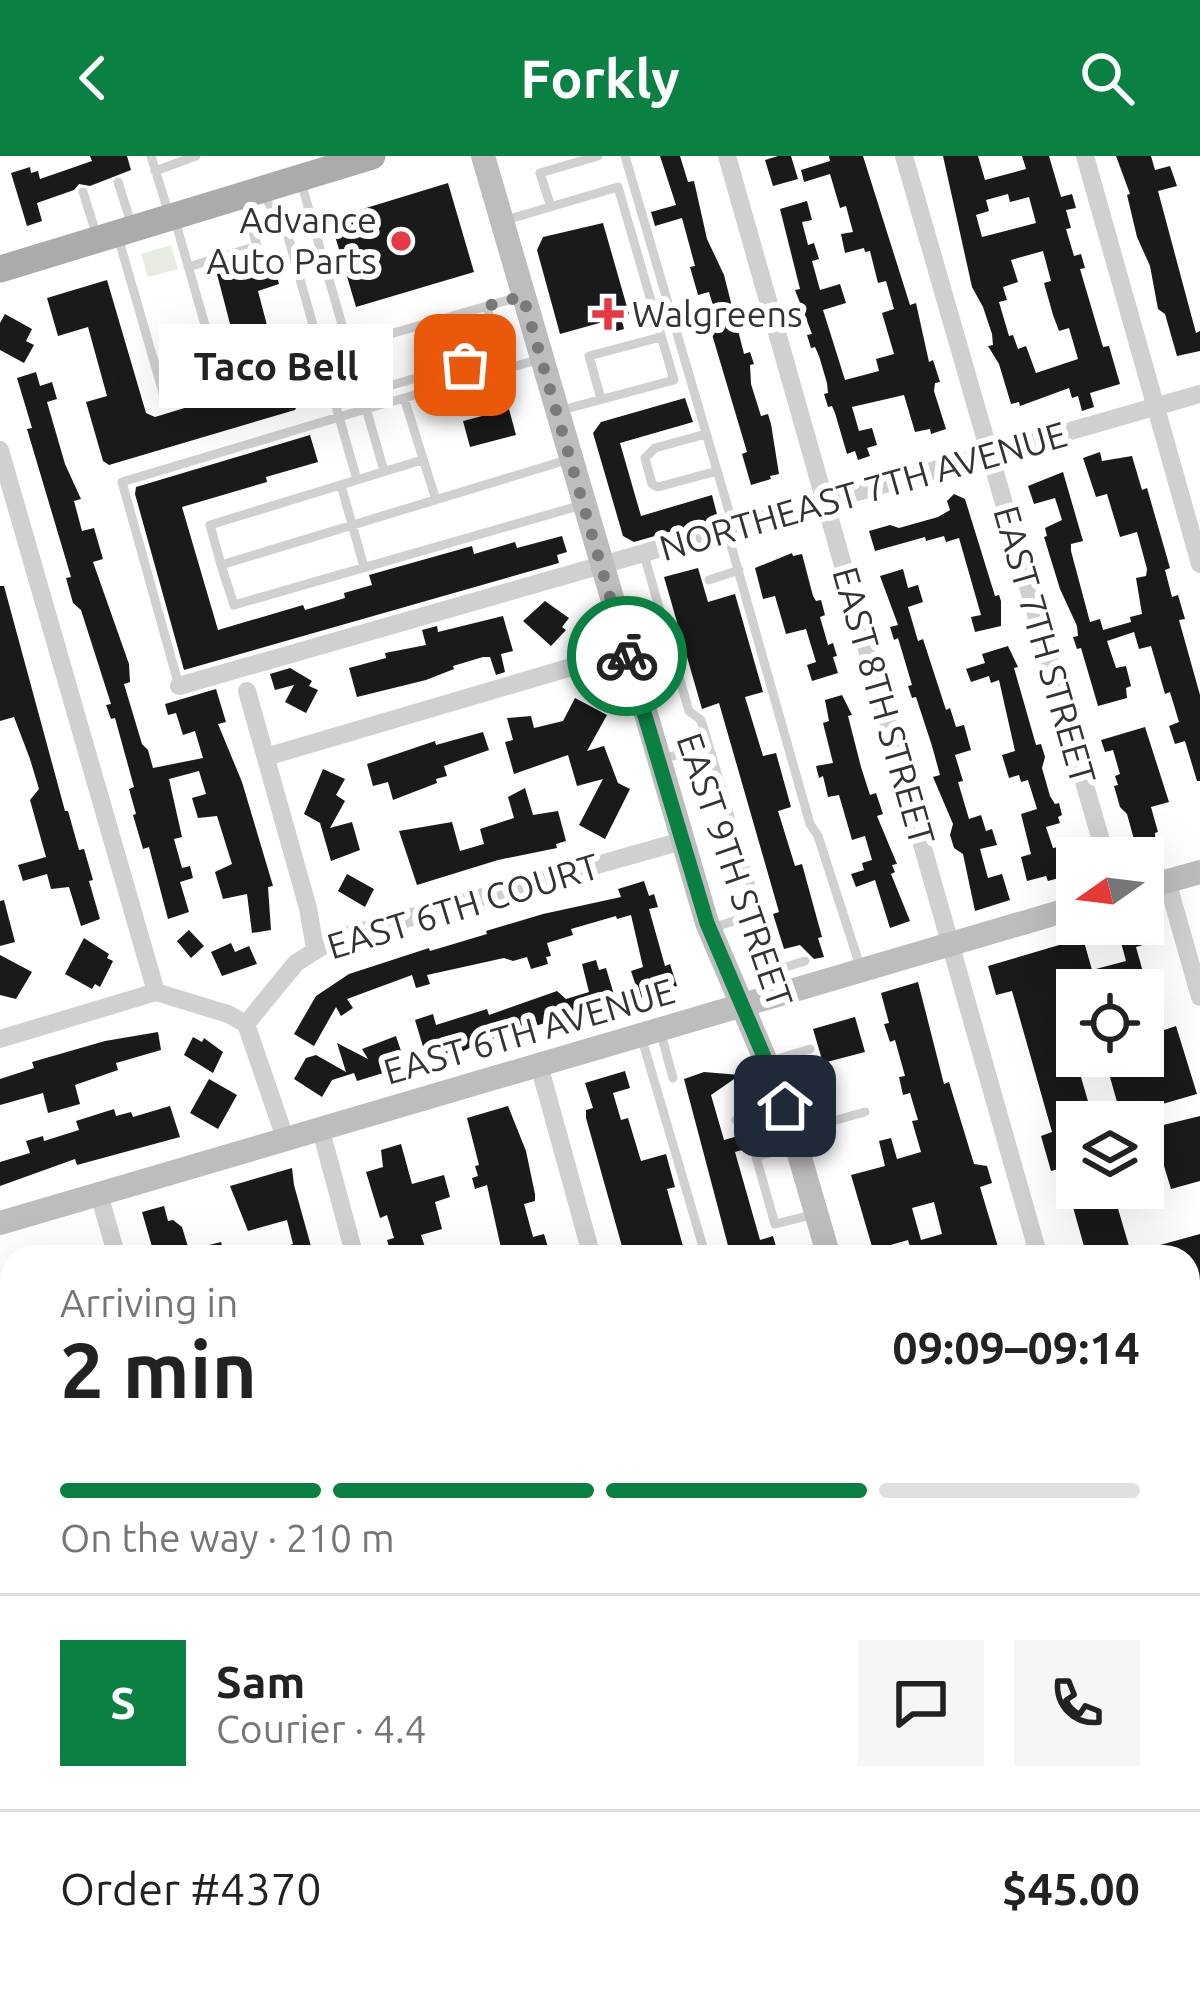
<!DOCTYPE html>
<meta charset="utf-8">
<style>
:root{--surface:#fff;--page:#f6f6f6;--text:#222;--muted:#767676;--line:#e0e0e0;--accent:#0b8043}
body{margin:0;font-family:Ubuntu,sans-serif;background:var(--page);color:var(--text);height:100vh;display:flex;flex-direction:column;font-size:45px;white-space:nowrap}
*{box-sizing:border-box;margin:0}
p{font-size:39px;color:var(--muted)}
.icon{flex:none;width:66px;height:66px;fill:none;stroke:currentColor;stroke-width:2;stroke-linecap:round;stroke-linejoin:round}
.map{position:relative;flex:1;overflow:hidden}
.sheet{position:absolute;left:0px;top:1089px;width:1200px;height:747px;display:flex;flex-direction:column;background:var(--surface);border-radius:36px 36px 0 0;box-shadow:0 12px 48px #0002}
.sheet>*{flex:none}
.needle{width:78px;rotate:256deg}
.fabs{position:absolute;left:1056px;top:681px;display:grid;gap:24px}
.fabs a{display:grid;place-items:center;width:108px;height:108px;border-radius:0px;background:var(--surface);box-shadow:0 12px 48px #0002;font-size:60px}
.pin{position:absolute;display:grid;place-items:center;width:102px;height:102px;color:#fff;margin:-51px;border-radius:24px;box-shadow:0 6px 18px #0006}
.courier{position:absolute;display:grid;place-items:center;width:120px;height:120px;margin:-60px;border:9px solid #0b8043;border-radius:50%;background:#fff;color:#222;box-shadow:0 3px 15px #0007}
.bubble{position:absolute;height:84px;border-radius:0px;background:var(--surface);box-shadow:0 12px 48px #0002;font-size:39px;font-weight:700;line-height:84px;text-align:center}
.head em{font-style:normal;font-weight:700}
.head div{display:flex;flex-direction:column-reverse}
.head{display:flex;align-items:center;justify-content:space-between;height:204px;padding:0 60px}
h1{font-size:78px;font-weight:700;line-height:90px}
.bar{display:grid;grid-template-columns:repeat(4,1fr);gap:18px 12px;align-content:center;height:144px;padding:0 60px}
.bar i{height:15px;border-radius:9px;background:var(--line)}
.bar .selected{background:var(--accent)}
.bar p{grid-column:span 4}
.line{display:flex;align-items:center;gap:30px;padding:0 60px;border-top:3px solid var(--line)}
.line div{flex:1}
.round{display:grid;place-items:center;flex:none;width:126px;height:126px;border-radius:0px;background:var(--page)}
header{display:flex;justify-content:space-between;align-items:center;height:156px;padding:0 60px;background:var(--accent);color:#fff;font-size:54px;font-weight:700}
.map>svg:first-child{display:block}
.green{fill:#e6ecdf}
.building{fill:#1a1a1a;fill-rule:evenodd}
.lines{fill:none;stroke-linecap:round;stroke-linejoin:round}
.lane{stroke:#d0d0d0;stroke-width:9}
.street{stroke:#d0d0d0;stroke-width:18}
.secondary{stroke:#bdbdbd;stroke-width:24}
.primary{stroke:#ababab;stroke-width:27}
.done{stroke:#7a7a7a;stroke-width:12;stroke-dasharray:0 21.6}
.route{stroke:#0b8043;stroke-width:15}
.poi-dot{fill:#e63946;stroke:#fff;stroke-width:4.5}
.labels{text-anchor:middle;stroke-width:12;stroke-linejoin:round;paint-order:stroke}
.poi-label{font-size:36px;fill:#333;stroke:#fff;text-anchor:end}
.street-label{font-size:36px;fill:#333;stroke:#fff}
</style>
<header><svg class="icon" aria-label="back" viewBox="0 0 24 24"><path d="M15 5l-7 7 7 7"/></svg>Forkly<svg class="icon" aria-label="search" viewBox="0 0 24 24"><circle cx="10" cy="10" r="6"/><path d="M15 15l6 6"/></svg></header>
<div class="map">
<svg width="1200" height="1835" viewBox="0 0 1200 1835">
<rect width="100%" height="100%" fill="#fff"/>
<path class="green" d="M171 89 178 113 148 121 141 98Z"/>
<path class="building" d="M90 0H127L131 14 90 30 79 28 74 34 37 47 42 65 27 70 11 17 30 11 31 17 38 15 40 23 92 5Z
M660 0H680L688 26 694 25 707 83 724 119 744 198 750 196 754 208 750 209 751 228 761 260 768 258 771 268 779 318 770 320 771 323 751 329 742 298 747 296 711 175V161L716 160 709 136 698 139 690 111 695 110 682 62 655 70 651 56 676 49Z
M778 0H791L798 23 773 30 765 4Z
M829 0H863L910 149 916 147 929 206 933 204 940 226 935 227 934 235 946 273 931 278 930 273 915 276 904 239 852 251 859 275 872 272 877 289 867 292 870 300 858 304 855 295 847 298 835 257 832 250 828 251 824 238 828 237 827 227 819 200 815 191 811 192 807 179 812 178 795 134 800 133 780 53 807 45 812 64 802 66 808 89 814 87 819 103 812 105 820 134 840 128 846 147 823 154 845 224 879 215 876 203 894 198 882 157 894 153 886 125 878 127 870 95 865 96 864 92 845 97 841 78 853 76 846 50 840 52 830 18 804 26 801 14 830 5Z
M943 0H978L985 24 1026 13 1022 0H1049L1061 41 1072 38 1076 52 1066 54 1071 72 1066 73 1074 100 1081 98 1085 112 1080 113 1103 191 1109 190 1120 228 1090 237 1094 251 1082 255 1078 240 1072 242 1069 232 1020 250 1019 246 1011 248 999 208 988 190 993 189 992 178 983 151 972 131ZM1008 38 1010 46 1029 41 1036 67 982 81 976 59 989 55 986 44ZM1043 95 1051 125 1044 127 1053 159 1059 175 1069 172 1078 203 1036 217 1026 190 1018 193 1013 179 1009 180 999 146 1007 144 1003 131 1018 126 1011 104Z
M1116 0H1151L1155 14 1170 10 1177 30 1158 35 1196 177 1200 175V195L1177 200 1165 158 1158 153 1150 110 1137 81 1127 39 1130 38Z
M448 27 474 116 356 151 330 63Z
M603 67 629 158 621 161 624 173 606 178 603 166 560 178 537 94 543 81Z
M271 101 279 128 258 135 280 219 289 217 298 248 295 254 109 309 103 305 86 246 107 240 88 171 58 180 47 142 107 124 146 257 155 261 247 233 217 118Z
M5 158 32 173 26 185 34 189 24 207 0 194V167Z
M481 177 485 193 434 208 429 191Z
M36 216 40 230 52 226 57 243 47 246 65 308 81 343 74 345 82 375 94 372 103 403 93 406 129 508 130 526 124 528 142 588 148 594 153 612 203 602 195 575 183 579 176 557 168 559 165 548 216 533 226 566 218 568 242 626 273 730 268 731 271 774 252 777 247 738 223 743 215 716 232 708 217 660 198 662 192 642 206 638 199 615 169 623 182 681 174 683 182 712 190 710 193 722 180 726 189 756 168 763 149 691 143 693 133 659 136 658 129 633 134 631 115 562 111 563 106 549 111 548 81 454 73 447 66 422 71 421 27 273 32 272 17 222Z
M685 242 693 266 620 287 641 360 712 339 718 362 634 386 623 380 593 277 601 266Z
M509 253 516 279 470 291 463 265Z
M310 279 318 306 266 321 267 326 182 351 218 474 303 449 305 454 345 442 344 437 372 429 369 419 472 390 474 398 515 386 517 392 562 380 567 396 557 399 559 407 184 514 135 338 136 331Z
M1100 296 1102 305 1132 300 1142 334 1147 332 1170 412 1165 414 1172 441 1178 439 1185 463 1179 464 1200 539V625H1197L1185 585 1175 588 1169 570 1179 566 1170 536 1165 538 1151 490 1139 493 1134 476 1107 485 1116 512 1126 510 1131 530 1126 532 1127 542 1098 550 1081 492 1077 493 1073 481 1078 480 1077 470 1060 433 1044 381 1047 380 1045 372 1062 364 1055 342 1034 348 1028 330 1063 316 1083 385 1071 388V395L1090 466 1100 463 1103 474 1131 466 1130 461 1142 458 1136 422 1146 420 1147 413 1137 376 1120 381 1107 338 1096 341 1083 302Z
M954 338 965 343 995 440 999 439 1001 445V470L975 476 971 461 981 459 959 382 946 386 944 380 926 385 925 381 875 395 869 375 890 369 899 372 938 361 950 354 947 345Z
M792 397 793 400 802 398 813 440 816 445 821 444 825 459 820 461 828 489 833 487 837 500 833 501 838 517 812 525 807 509 816 506 806 473 786 478 775 440 763 443 755 412Z
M698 412 708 446 735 438 763 536 745 541 763 600 776 597 791 651 778 655 795 710 802 708 822 781 818 782 824 801 814 803 800 789 784 793 773 758 779 756 719 547 702 553 664 421Z
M903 413 908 432 918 429 923 446 908 451 918 485 923 483 946 554 950 552 956 571 964 569 971 594 955 599 963 625 958 626 969 663 981 659 986 675 992 673 997 689 980 693 988 722 1002 718 1010 744 975 755 963 698 954 692 950 679 953 668 933 621 940 619 932 590 916 541 912 542 908 530 912 529 898 482 894 484 890 471 898 469 880 420Z
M0 430H4L65 655H68L79 694 84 693 93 724 89 725 100 763 81 770 69 731 51 733 47 718 23 725 18 709 46 701 30 644 39 633 30 603 14 561 0 565Z
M545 445 569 462 562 471 566 474 551 490 523 465Z
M503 460 513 495 501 498 505 516 496 519 490 501H483L453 510 454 513 426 524 357 541 349 512 386 502 385 497 426 489 422 474 437 470 438 476Z
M1008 490 1018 511 1014 512 1036 589 1041 588 1045 601 1042 612 1050 640 1055 648 1059 647 1062 659 1058 661 1060 667 1046 671 1053 692 1063 690 1068 697 1074 718 1048 725 1046 720 1027 725 1021 701 1031 698 1021 658 1037 653 1028 624 1021 626 1019 619 1009 622 1002 599 1015 595 999 524 991 527 989 520 971 526 966 513 985 507 982 498Z
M290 512 312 525 309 530 318 534 306 557 285 546 294 529 275 534 270 518Z
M842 539 852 559 848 560 861 611 870 639 876 637 883 658 877 660 897 708 892 709 895 716 891 718 910 765 890 772 875 724 856 731 851 718 864 714 862 707 872 704 865 680 852 684 839 639 828 641 823 620 819 622 816 610 833 607 823 567 829 565 825 544Z
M575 542 607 559 587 595 604 590 618 627 630 633 605 683 579 669 603 623 577 630 568 599 514 618 505 586 513 584 507 562 531 560 534 572 563 565Z
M1145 571 1169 646 1151 651 1158 676 1155 677 1156 693 1138 698 1127 658 1120 651 1114 630 1118 629 1115 620 1120 618 1113 594 1105 596 1101 584Z
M483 576 489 594 444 610 447 620 436 623 437 627 393 644 388 626 373 630 367 608 435 585 436 589Z
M323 613 345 623 336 639 345 645 330 672 352 666 360 694 331 705 320 667 304 658Z
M525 632 533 659 558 655 566 685 556 688 557 692 498 704 417 729 399 675 452 666 460 695 484 688 480 673 514 662 508 641Z
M347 718 374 733 365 751 338 735Z
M644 725 649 740 654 738 658 751 649 753 665 810 670 808 677 830 640 842 631 815 643 811 631 759 617 763 616 760 571 773 573 779 547 787 551 800 546 801 548 808 531 813 527 801 513 805 504 802 427 819 430 828 416 832 412 819 347 843 353 852 341 860 336 851 314 890 294 878 316 840 349 818 429 792 430 795 487 778 486 775 543 758 621 741 618 733Z
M4 744 15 786 0 790V745Z
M1148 771 1153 786 1136 791 1148 834H1077V863L1065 866 1094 966H1077V1032H1112L1131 1097 1200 1078V1132L1188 1135V1101H1087L1062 1012 1051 1015 1041 980 1052 976 1012 835 996 839 988 810 1083 782 1092 814 1126 805 1119 779Z
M189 774 204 790 191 802 177 785Z
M84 782 109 798 107 802 113 805 100 831 95 828 92 833 65 818Z
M231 787 235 796 249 790 257 808 222 820 211 796Z
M0 799 32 816 16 843 0 839Z
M596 804 599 814 606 812 617 849 612 850 614 856 556 869 555 864 482 886 459 897 427 904 415 864 433 858 436 869 487 853 489 859 557 835 566 843 589 836 582 808Z
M918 826 944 928 949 926 974 1008 987 1010 992 1027 980 1031 1001 1101H913L908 1084 873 1094 851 1019 885 1010 879 985 891 982 897 1003 921 996 912 965 918 964 910 937 903 939 899 921 905 920 895 884 890 886 884 868 889 867 881 837ZM934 1046 942 1078 921 1084 912 1052Z
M855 861 865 896 823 907 813 873Z
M1176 870 1197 938 1121 960 1104 900H1143V881Z
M158 876 161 894 116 907 118 914 75 929 80 948 48 957 43 937 0 949V923L34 912 32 906 105 885Z
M396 880 406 910 357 925 354 917 332 924 322 941 294 923 306 902 316 899 346 916 337 887 368 903 362 893Z
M193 881 202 886 204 882 223 896 213 917 184 899Z
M625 915 630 932 613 937 621 964 628 962 641 1005 666 998 675 1031 667 1033 686 1101H625L586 962V954L593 952 585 927Z
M704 916 740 919 711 939 724 984 745 978 749 992 735 996 760 1084 773 1080 779 1101H731L684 923Z
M209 923 237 939 218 973 190 957Z
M170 950 180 981 77 1009 75 1003 0 1030V1006L30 997 26 985 43 980 44 985 79 974 76 965 114 953 116 960 131 956 133 961Z
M508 950 526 995 535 1038V1045L524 1048 533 1081 544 1078 550 1098 539 1101H503L487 1029 475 1033 472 1022 478 1020 475 1010 479 1009 467 962Z
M1200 960V1025L1171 1033 1161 1000 1143 1005V974Z
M401 988 412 1028 444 1019 450 1041 435 1046 442 1073 421 1079 426 1094 417 1096 419 1101H392L387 1084 394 1082 387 1059 380 1062 366 1016 383 1011 381 994Z
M292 1012 294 1029 314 1101H287L284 1091 293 1088 287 1064 248 1075 230 1030Z
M164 1050 168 1065 173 1064 182 1071 189 1094 221 1086 224 1097 209 1101H155L142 1056Z
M12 1204V1235L0 1239V1207Z
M0 1247H3L12 1277V1394H9L0 1364Z
M1188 1270H1191L1200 1299V1382L1188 1385Z
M1200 1473V1552L1196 1553 1188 1523V1477Z
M4 1666 12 1696V1812L0 1815V1667Z
M1200 1708V1831L1188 1835V1712Z"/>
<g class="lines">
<path class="lane" d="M151 0 168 55
M625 0 733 369
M155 15 196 0
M118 26 131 67
M301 26 384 315
M83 36 96 77
M263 38 287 77 339 261 404 242 436 344
M551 51 540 17 598 0
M506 64 618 31 674 224 562 254
M118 81 164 240 221 225 175 64
M188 111 257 90 243 43
M371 184 380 217 392 229 493 200 496 193 487 150
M348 190 522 140
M404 242 537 204
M601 243 589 200 661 181
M706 278 655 292 645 302 652 328 658 331 717 315
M570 303 221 409 234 449 582 349
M341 329 364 411
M727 375 810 668 818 680 860 810
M644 399 689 555 701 564 759 757
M221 409 210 369 422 304
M709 424 739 414
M179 530 122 326 339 261 357 324
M662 603 709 590
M715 771 759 757 783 812 805 805
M660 874 673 922
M641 880 706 1101
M771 905 810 893
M736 964 785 950
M793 976 865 956
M792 990 756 1001 775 1068 812 1059
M1188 1420 1200 1417
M1188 1466 1200 1463
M989 1824 993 1835
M910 1835 951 1824"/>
<path class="street" d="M727 0 1039 1101
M904 0 1106 702
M1085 0 1200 408
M0 294 156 836
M179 530 1200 238
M247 535 308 752 315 793
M266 601 626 495
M1167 725 1200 841
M246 868 296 807 334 783 682 685
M246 868 285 982
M0 883 156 836 228 858 246 868
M539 909 592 1101
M320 971 355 1101
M99 1038 117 1101
M1188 1196 1200 1192
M0 1521 12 1563
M1188 1628 1199 1668
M89 1824 92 1835
M325 1824 328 1835
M563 1824 567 1835
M793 1824 796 1835"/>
<path class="secondary" d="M483 0 707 767 785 950 829 1101
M1143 732 1200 716
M0 1067 1077 751
M1188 1671 1200 1668
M1034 1824 1037 1835
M617 1835 655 1824"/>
<path class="primary" d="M0 113 372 0"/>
</g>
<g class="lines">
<path class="done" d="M465 209 494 200 496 193 487 150 523 140 627 500"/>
<path class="route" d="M627 500 707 767 785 950"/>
</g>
<g class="poi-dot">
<circle cx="401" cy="85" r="12"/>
<path d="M602 140h12v12h12v12h-12v12h-12v-12h-12v-12h12z"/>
</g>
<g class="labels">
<g class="poi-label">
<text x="377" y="77">Advance<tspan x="377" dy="41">Auto Parts</tspan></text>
<text x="632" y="171" text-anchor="start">Walgreens</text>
</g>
<g class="street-label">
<text transform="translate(863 335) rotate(-16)" y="13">NORTHEAST 7TH AVENUE</text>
<text transform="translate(1045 489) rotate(74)" y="13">EAST 7TH STREET</text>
<text transform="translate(884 550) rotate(74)" y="13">EAST 8TH STREET</text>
<text transform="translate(735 714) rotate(71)" y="13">EAST 9TH STREET</text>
<text transform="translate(463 750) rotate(-17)" y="13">EAST 6TH COURT</text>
<text transform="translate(529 875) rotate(-16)" y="13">EAST 6TH AVENUE</text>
</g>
</g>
</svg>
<div class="fabs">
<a><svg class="needle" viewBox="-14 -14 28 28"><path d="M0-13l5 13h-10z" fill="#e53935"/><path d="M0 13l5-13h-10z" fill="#767676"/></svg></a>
<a><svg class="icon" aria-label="locate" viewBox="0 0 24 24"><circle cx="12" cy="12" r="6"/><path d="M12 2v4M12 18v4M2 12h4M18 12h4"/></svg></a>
<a><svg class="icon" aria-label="layers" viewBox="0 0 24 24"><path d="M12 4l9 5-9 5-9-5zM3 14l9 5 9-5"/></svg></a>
</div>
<div class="pin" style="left:465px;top:209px;background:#ea580c"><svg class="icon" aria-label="bag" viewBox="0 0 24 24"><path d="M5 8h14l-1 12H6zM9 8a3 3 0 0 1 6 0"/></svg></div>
<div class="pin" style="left:785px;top:950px;background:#1f2937"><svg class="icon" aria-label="home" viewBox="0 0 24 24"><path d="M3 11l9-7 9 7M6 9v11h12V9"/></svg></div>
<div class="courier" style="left:627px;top:500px"><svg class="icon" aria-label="bike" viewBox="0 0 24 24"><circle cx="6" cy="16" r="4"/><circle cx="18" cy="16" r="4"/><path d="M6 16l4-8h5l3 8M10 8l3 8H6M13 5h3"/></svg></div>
<div class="bubble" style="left:159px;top:168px;width:234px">Taco Bell</div>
<section class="sheet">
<div class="head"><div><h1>2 min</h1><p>Arriving in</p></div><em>09:09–09:14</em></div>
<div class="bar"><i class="selected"></i><i class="selected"></i><i class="selected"></i><i></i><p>On the way · 210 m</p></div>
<div class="line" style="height:216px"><b class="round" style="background:var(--accent);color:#fff">S</b><div><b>Sam</b><p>Courier · 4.4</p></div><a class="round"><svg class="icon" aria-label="chat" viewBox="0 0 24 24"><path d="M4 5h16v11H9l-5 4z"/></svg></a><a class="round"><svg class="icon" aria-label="phone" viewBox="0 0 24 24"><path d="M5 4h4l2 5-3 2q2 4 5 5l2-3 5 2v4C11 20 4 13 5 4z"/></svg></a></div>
<div class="line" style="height:156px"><div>Order #4370</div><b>$45.00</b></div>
</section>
</div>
